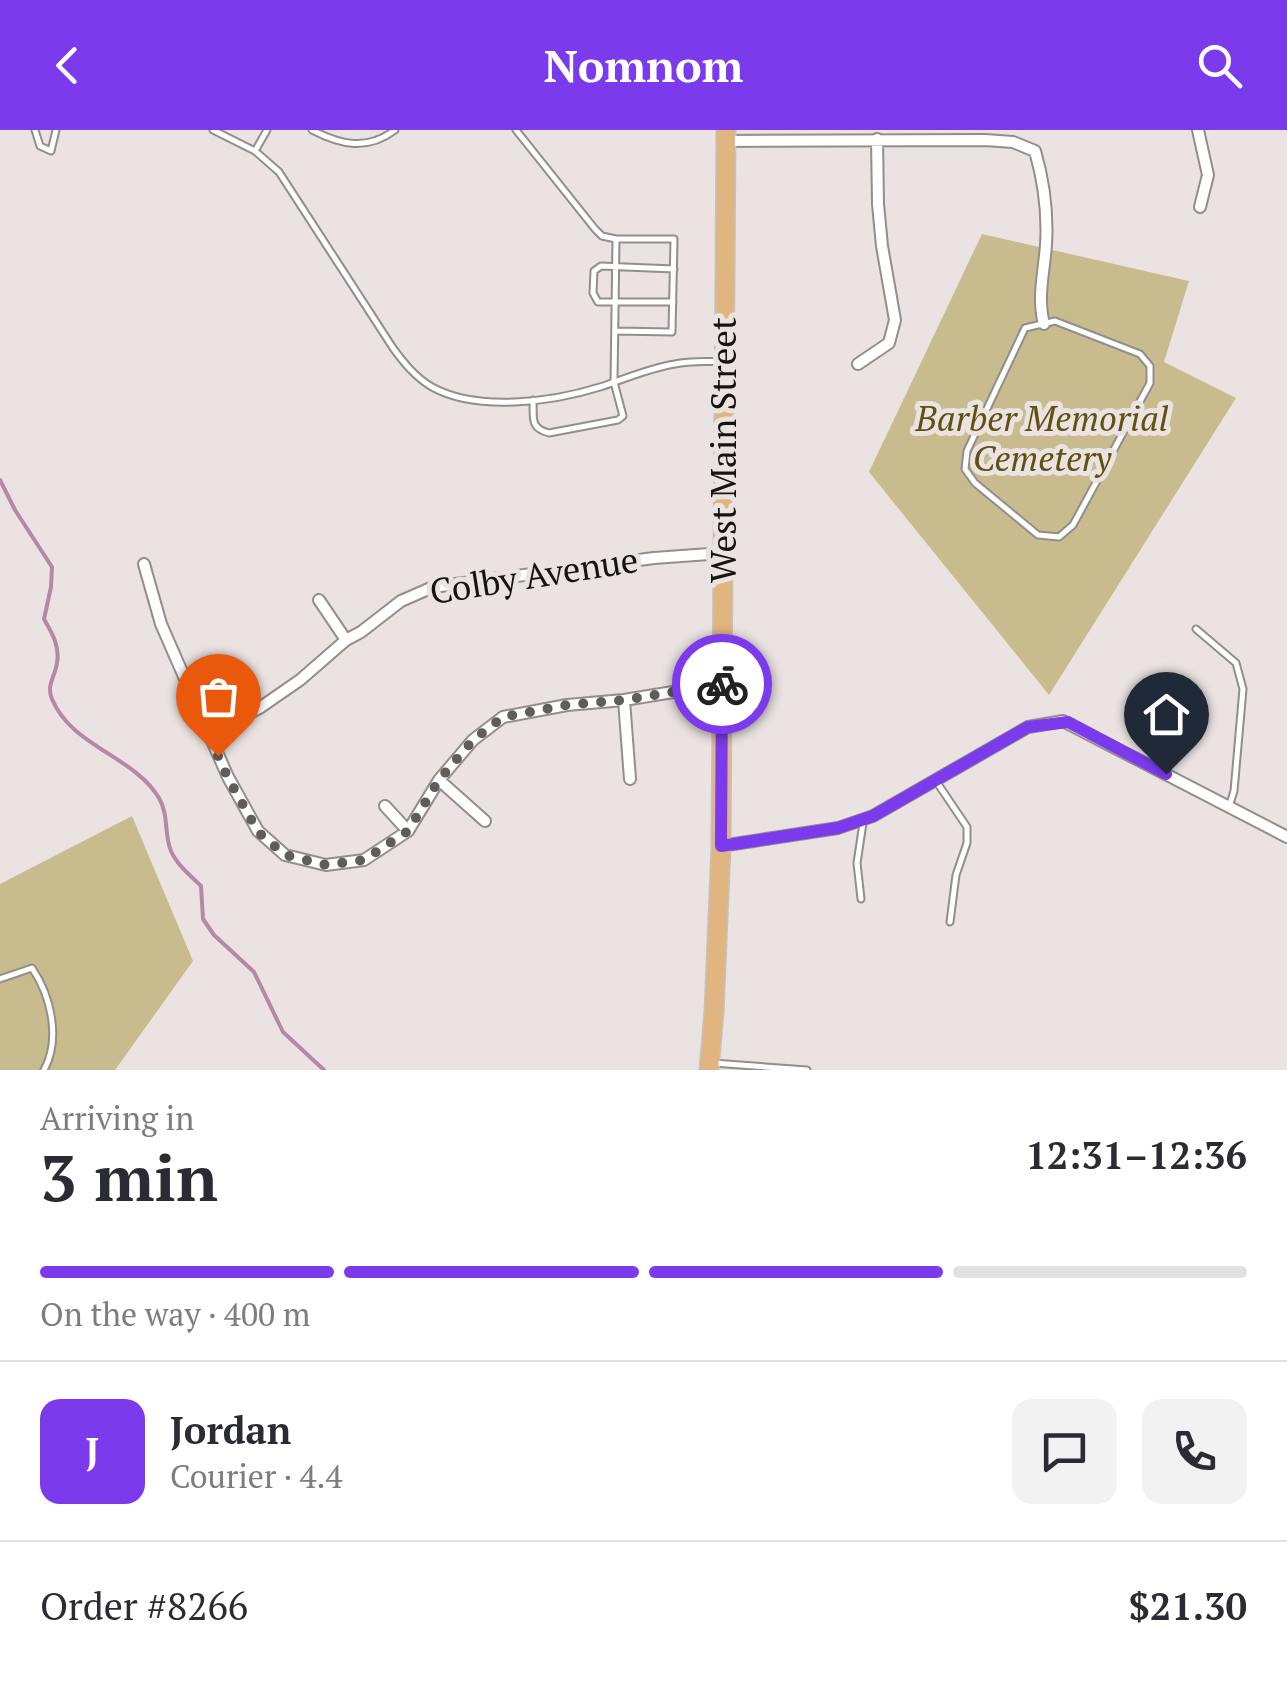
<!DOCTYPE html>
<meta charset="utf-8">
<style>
:root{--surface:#fff;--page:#f2f2f3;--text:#2b2b33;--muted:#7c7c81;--line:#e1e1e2;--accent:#7c3aed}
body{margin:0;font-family:"PT Serif",serif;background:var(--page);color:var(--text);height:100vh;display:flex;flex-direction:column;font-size:38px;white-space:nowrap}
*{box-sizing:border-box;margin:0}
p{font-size:32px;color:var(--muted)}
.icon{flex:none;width:55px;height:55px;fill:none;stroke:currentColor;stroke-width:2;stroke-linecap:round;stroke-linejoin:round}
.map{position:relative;height:940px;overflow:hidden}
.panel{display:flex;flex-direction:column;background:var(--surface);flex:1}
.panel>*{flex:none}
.pin{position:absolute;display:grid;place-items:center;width:85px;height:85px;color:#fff;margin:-102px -42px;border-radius:50% 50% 50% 0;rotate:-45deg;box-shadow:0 0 10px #0007}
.pin .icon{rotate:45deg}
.courier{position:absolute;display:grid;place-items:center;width:100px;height:100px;margin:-50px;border:8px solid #7c3aed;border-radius:50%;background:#fff;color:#222;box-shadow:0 2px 12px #0007}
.head em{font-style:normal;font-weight:700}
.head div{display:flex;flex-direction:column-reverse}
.head{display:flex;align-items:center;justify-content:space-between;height:170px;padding:0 40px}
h1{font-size:65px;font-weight:700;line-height:75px}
.bar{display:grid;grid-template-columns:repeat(4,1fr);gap:15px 10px;align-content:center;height:120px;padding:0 40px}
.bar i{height:12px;border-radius:8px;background:var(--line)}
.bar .current{background:var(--accent)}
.bar p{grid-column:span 4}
.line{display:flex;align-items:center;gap:25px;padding:0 40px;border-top:2px solid var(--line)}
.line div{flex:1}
.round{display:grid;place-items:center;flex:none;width:105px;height:105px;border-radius:20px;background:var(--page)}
header{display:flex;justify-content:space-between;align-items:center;height:130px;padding:0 40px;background:var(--accent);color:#fff;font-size:45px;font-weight:700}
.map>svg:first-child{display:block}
.green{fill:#c8bc8e}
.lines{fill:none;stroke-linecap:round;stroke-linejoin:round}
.stream{stroke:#b787a7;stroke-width:4}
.lane-casing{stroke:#938d8b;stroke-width:9}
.street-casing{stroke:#938d8b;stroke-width:14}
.primary-casing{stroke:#c2c2c1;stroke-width:21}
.lane{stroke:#fff;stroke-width:5}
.street{stroke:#fff;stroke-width:10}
.primary{stroke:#e0b580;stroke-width:18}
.done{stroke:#605c5a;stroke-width:10;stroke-dasharray:0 18}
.route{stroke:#7c3aed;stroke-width:12}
.labels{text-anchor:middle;stroke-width:10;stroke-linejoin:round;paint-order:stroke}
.park-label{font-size:35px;font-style:italic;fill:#615111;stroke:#eae3e1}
.street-label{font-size:35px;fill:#161312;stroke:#eae3e1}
</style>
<header><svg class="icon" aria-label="back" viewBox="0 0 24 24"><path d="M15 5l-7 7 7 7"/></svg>Nomnom<svg class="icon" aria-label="search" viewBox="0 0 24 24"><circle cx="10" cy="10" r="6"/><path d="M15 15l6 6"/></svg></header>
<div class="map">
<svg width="1287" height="940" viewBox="0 0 1287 940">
<rect width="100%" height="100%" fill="#eae3e1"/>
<path class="green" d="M982 104 1189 151 1164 232 1236 268 1049 565 869 342Z
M132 686 193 831 115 940H0V754Z"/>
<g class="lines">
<path class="stream" d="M0 350 15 380 52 437 51 457 44 489C52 503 60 516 57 533 55 547 46 555 52 569 71 616 134 626 159 668 169 685 164 705 171 721 177 735 191 746 201 756L203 789 214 805 254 842 283 902 324 940"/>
<g class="lane-casing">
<path id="lane" d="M35 0 40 16 51 21 56 0
M213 0 255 21 279 42 393 218C404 233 415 247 432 257 477 282 552 272 600 257 625 249 649 238 675 234 690 231 706 232 722 231
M312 0C341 15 367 21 395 0
M516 0 595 99 602 106 616 109 614 252 623 286 618 290 549 303C529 298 534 287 533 270
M255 21 267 0
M616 109H674L672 202 616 201
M673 172H598L593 163 594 141 601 136 674 139
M1055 191 1140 224 1150 236V253L1073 395 1059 407 1038 405 975 353 965 339 967 321 1025 198Z
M1196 499 1236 533 1243 559 1234 661 1229 677
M936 651 967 697V713L956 745 950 792
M861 769 857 733 863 693
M0 849 32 838C51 866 61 909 44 940
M713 933 807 940"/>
</g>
<g class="street-casing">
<path id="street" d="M1198 0 1208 45 1200 77
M726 11 985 10 1013 12 1035 21C1044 52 1048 83 1046 115 1044 143 1037 167 1044 194
M858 234 889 213 895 190 882 116 878 74 877 9
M144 434 161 494 228 647 258 701 285 725 326 735 364 730 408 701 439 650 473 610 503 587 567 575 624 570 722 554
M319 470 346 510
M624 570 630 649
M210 605 261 577 300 550 346 510 361 502 401 471 433 457 654 428 723 423
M439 650 485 691
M385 676 408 701
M721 716 838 698 873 686 1028 597 1063 591 1287 707"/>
</g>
<g class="primary-casing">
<path id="primary" d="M709 940 714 882 721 716 726 0"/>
</g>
<use href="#lane" class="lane"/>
<use href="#street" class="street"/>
<use href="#primary" class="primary"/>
</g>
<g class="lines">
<path class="done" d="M218 626 228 648 258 702 285 725 326 735 364 730 408 701 439 650 473 610 503 587 567 575 624 570 722 554"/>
<path class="route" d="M722 554 721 716 838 698 873 686 1028 597 1068 592 1166 644"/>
</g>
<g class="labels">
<g class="park-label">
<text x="1042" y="301">Barber Memorial<tspan x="1042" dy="40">Cemetery</tspan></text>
</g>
<g class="street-label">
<text transform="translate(724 320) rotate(-90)" y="12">West Main Street</text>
<text transform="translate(534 446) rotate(-9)" y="12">Colby Avenue</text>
</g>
</g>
</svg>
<div class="pin" style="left:218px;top:626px;background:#ea580c"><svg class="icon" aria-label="bag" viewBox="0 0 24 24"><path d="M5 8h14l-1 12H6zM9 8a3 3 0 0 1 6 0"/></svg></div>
<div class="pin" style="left:1166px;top:644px;background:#1f2937"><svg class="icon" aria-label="home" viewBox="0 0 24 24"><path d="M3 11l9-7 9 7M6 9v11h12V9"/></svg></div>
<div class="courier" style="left:722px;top:554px"><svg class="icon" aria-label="bike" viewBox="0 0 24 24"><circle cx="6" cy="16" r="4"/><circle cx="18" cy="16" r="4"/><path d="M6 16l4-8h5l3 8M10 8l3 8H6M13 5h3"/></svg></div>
</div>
<section class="panel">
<div class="head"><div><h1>3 min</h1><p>Arriving in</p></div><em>12:31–12:36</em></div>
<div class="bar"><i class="current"></i><i class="current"></i><i class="current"></i><i></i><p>On the way · 400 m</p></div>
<div class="line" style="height:180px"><b class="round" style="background:var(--accent);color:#fff">J</b><div><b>Jordan</b><p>Courier · 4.4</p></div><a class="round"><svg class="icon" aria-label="chat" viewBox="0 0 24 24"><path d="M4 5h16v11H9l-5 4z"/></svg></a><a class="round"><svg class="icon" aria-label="phone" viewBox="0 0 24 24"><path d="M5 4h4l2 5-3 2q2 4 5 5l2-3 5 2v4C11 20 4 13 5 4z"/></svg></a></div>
<div class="line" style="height:130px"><div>Order #8266</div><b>$21.30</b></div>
</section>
